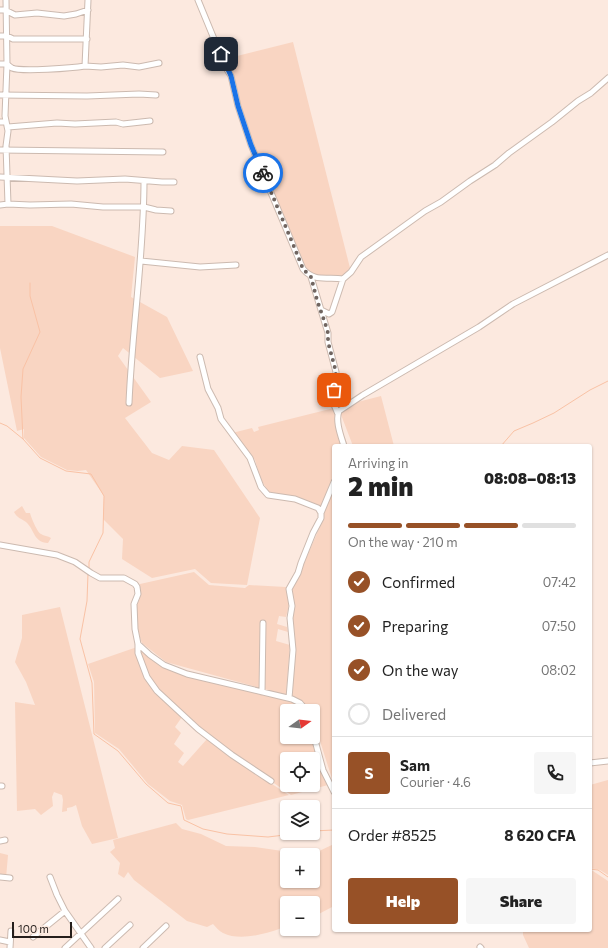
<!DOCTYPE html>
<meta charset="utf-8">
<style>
:root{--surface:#fff;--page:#f6f6f6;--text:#222;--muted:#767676;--line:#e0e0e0;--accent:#975127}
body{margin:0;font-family:Commissioner,sans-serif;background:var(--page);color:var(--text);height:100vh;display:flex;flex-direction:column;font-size:15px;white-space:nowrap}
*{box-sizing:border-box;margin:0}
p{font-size:13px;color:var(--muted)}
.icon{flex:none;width:22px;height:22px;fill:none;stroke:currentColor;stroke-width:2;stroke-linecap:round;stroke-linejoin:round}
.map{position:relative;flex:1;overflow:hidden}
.sheet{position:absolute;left:332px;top:444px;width:260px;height:488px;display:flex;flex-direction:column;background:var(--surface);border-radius:4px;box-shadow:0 1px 3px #0004}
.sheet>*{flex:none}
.needle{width:26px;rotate:76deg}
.buttons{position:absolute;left:280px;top:704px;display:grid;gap:8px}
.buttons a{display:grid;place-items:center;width:40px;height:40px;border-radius:4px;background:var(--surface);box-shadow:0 1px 3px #0004;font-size:20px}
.scale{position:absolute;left:12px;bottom:10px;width:60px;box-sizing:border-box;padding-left:4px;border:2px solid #251e1b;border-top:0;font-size:11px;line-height:14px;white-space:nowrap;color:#251e1b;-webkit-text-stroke:3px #fce9df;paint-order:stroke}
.pin{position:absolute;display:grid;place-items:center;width:34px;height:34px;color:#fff;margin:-17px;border-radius:8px;box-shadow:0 2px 6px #0006}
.courier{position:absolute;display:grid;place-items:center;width:40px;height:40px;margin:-20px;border:3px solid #1a73e8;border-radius:50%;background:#fff;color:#222;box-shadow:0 1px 5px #0007}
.headline em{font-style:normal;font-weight:800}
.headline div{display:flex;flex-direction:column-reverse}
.headline{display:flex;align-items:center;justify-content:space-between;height:68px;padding:0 16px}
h1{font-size:26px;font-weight:800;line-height:30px}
.bar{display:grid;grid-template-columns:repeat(4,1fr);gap:6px 4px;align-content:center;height:48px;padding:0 16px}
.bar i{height:5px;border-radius:3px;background:var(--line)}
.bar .selected{background:var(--accent)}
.bar p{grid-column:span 4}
.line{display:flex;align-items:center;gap:10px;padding:0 16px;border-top:1px solid var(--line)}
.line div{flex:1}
.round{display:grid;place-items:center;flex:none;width:42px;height:42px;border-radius:4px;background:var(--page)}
ol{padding:0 16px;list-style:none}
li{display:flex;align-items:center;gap:12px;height:44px}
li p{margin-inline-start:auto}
li .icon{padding:4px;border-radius:50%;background:var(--accent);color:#fff;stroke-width:4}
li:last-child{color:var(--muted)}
li i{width:22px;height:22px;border:2px solid var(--line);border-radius:50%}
.button{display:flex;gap:8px;margin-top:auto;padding:8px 16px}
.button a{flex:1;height:46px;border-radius:4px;background:var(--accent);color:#fff;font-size:16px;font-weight:800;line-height:46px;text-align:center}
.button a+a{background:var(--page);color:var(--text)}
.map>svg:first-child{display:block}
.green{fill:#f9d5c2;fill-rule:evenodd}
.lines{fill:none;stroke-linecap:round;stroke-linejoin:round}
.stream{stroke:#f9c2a5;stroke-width:1}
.street-casing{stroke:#ccbab0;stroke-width:7}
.street{stroke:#fff;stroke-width:5}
.done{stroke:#706560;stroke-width:4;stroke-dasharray:0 7.2}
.route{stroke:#1a73e8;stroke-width:5}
</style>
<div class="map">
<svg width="608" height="948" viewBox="0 0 608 948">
<rect width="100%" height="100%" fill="#fce9df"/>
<path class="green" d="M293 42 350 268 342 277 334 275 314 276 303 266 253 145 225 59Z
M0 226H52L135 257 131 297 167 317 193 371 160 378 123 348 118 356 151 402 125 418 152 453 169 460 182 446 214 450 260 518 247 585 211 583 195 569 152 578 122 559 123 539 103 519 104 496 86 470 78 471 67 470 41 457 24 438V429L17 431 0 348Z
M381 396 394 446H353L338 407Z
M334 408 348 446H334V785L313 719V711H311L310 709 292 695 295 641 291 619 294 609 292 590 323 520 324 509 297 497 269 492 261 480 255 460 232 433 252 428 254 432 259 430 258 427Z
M22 506 26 513H30C31 517 37 532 41 534 44 536 48 536 51 538L48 543C33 542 35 530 26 522 22 519 17 518 14 512Z
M194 572 209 585 245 588 249 585 286 587 289 605 286 617 279 616 277 624 287 627 288 632 278 629 276 641 290 645 286 695 166 662 142 643 137 630V605L140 598V584Z
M60 607 118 838 92 844 82 826 76 805 72 807 67 808V811L62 812 63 800 62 795 54 792 52 797 53 806 41 815 35 809 17 811 15 702 35 705 26 682 15 662 22 638V615Z
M137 647 146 679 182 717 175 727 181 733 174 744 184 753 178 762 183 766 207 739 230 757 289 795 188 820 186 819 182 805 170 801 148 784 119 749 95 733 94 682 88 664Z
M140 648 160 664 292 701 299 705 305 711H287V737H312L328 785 291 795C251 767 212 740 177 706 167 697 155 687 148 675 144 666 142 657 140 648ZM287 759H313V785H287Z
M608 780V875L600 870 590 868V785Z
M176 823 182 829 201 834 226 846 255 847 289 852H317L334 844V906L313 917V903H287V926C269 933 241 942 223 933 219 931 216 927 213 924L207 927 187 921 134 880 128 872 124 878 118 874 120 863 110 852 115 848 113 840ZM287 855H313V881H287Z
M0 853 8 855 6 878 0 877Z
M590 869 608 881V948H529L523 935V930H590Z"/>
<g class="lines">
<path class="stream" d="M0 423 7 426 23 439 21 397 23 369 40 332 30 296V283
M23 439 40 458 66 471 91 474 104 496 103 533 89 562V569
M501 446 514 431 533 423 554 413 590 390 608 381
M88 574 87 601 80 639 92 683 94 734 118 751 146 784 168 803 181 806 184 820 203 829 227 834 268 837 301 833
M313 831 334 830
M590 869 598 870 608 877"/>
<g class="street-casing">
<path id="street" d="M6 0 7 64 5 116 8 131 6 146 8 204 30 205 71 204 103 207H144L156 210 171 211
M198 0 226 68 231 76 238 106 251 145 303 269C315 283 327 276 343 279
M0 10H5L15 15 37 13 64 16 76 14 88 10
M0 36H7L13 39H87
M0 64H7C9 66 10 67 12 68 21 72 73 68 85 66L88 0
M85 66 101 67 123 65 139 67 159 63
M0 95 87 96 139 94 156 95
M0 122H6
M8 127 57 123 75 124 116 122 123 124 150 121
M0 150 163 152
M0 177 77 181 125 179 162 182H174
M0 205 8 204
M141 261 200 267 236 265
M311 277 321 310
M200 357 208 389 218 408 221 419 250 458 261 487 268 495 295 499 318 508 321 513V518L313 533 301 563 298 573 289 589 292 606 290 618 293 650 289 698
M129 403C132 329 144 255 144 181
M338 414 332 400 336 372 328 342V333L321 310 329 314 332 312 343 279 351 272 361 257 425 211 441 202 470 181 495 165 509 153 552 122 578 101 591 93 608 78
M344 446C341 436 335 421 339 411L363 395 479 327 513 304 608 255
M321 513 334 482
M0 545 57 555 75 562 91 573 100 578H124L135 584 137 587 138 594 134 604 135 629 138 644V653L147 677 157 691 198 729 232 755 271 781
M138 644 150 655 164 665 187 674 292 699 300 703 307 711
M262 692 263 623
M313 733 323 770 334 792
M590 763 608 761
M0 786H2
M0 841 5 840
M0 877 10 878
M50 877 57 895 65 911 91 948
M33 937 65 911
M0 940 10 942
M480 947 481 948
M10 948 11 931
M65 948 118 899
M105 948 130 925
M143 948 166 926"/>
</g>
<use href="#street" class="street"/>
</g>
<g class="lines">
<path class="done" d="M263 173 295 249 303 269 311 277 317 300 325 323 328 333V342L336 372 334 390"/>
<path class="route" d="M221 54 231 76 238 106 251 145 263 173"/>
</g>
</svg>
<div class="buttons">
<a><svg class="needle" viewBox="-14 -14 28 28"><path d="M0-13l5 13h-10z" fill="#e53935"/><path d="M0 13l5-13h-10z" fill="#767676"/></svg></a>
<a><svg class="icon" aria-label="locate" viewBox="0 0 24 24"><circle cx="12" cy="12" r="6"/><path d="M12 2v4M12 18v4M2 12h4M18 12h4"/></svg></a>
<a><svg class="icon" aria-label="layers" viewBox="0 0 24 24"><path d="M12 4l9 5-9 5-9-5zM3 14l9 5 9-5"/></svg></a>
<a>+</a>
<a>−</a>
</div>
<div class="scale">100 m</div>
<div class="pin" style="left:334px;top:390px;background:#ea580c"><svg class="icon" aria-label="bag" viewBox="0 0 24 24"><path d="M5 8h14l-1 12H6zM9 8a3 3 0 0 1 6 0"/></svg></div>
<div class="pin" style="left:221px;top:54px;background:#1f2937"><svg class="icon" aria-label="home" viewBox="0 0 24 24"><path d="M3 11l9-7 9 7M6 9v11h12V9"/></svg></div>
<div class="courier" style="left:263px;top:173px"><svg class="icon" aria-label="bike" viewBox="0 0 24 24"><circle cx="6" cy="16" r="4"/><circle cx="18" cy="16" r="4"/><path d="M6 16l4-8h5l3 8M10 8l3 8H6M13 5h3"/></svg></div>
<section class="sheet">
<div class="headline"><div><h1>2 min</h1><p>Arriving in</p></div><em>08:08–08:13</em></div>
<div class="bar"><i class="selected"></i><i class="selected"></i><i class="selected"></i><i></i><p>On the way · 210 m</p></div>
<ol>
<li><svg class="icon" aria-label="check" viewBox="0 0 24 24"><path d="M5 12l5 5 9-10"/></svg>Confirmed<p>07:42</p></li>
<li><svg class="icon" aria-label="check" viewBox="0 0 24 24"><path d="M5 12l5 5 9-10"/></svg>Preparing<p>07:50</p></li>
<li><svg class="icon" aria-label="check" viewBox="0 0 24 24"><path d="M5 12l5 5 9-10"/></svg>On the way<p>08:02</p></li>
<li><i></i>Delivered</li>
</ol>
<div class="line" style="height:72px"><b class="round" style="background:var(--accent);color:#fff">S</b><div><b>Sam</b><p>Courier · 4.6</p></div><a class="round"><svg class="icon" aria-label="phone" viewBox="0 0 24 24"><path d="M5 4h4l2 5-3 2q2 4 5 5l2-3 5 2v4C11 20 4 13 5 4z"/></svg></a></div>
<div class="line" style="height:52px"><div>Order #8525</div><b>8 620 CFA</b></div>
<div class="button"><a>Help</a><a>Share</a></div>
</section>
</div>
